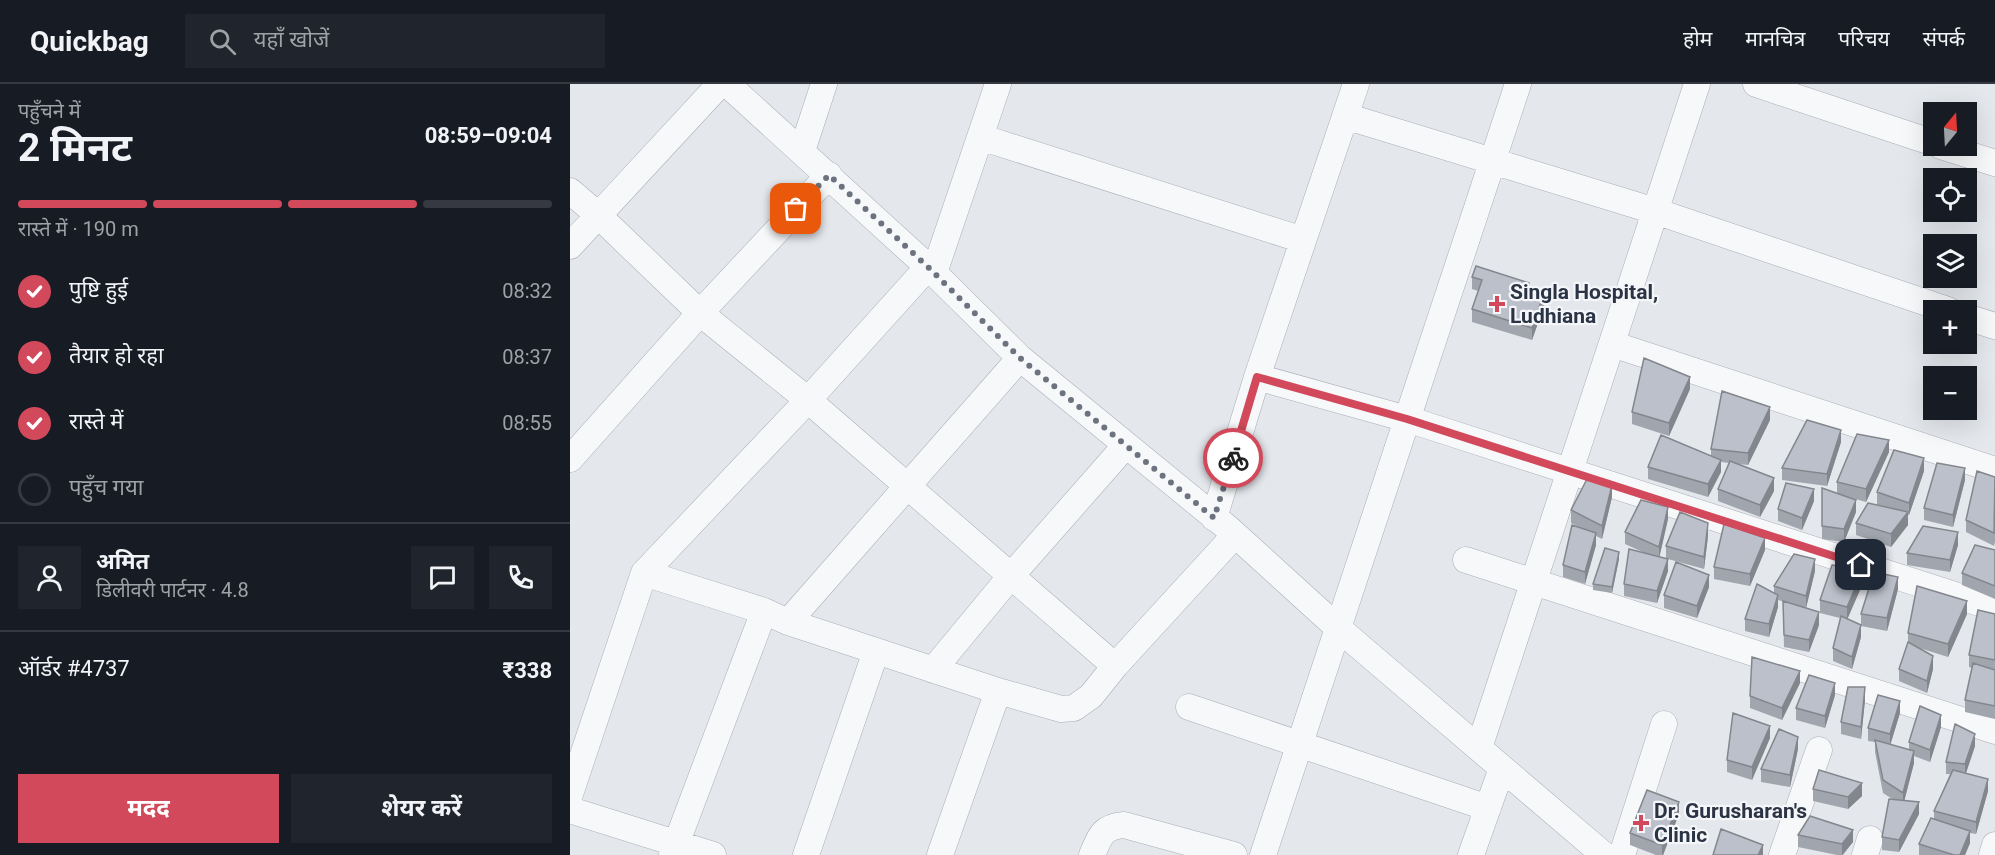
<!DOCTYPE html>
<html lang="hi">
<meta charset="utf-8">
<style>
:root{--surface:#171b24;--page:#20242c;--text:#f1f3f6;--muted:#9ea1a6;--line:#363941;--accent:#d1495b}
body{margin:0;font-family:Roboto,"Noto Sans Devanagari",sans-serif;background:var(--page);color:var(--text);height:100vh;display:flex;flex-direction:column;font-size:22px;white-space:nowrap}
*{box-sizing:border-box;margin:0}
p{font-size:20px;color:var(--muted)}
.icon{flex:none;width:33px;height:33px;fill:none;stroke:currentColor;stroke-width:2;stroke-linecap:round;stroke-linejoin:round}
.map{position:relative;flex:1;overflow:hidden}
.drawer{display:flex;flex-direction:column;background:var(--surface);width:570px}
.drawer>*{flex:none}
.needle{width:39px;rotate:18deg}
.fabs{position:absolute;left:1353px;top:18px;display:grid;gap:12px}
.fabs a{display:grid;place-items:center;width:54px;height:54px;border-radius:0px;background:var(--surface);box-shadow:0 6px 24px #0002;font-size:30px}
.pin{position:absolute;display:grid;place-items:center;width:51px;height:51px;color:#fff;margin:-26px;border-radius:12px;box-shadow:0 3px 9px #0006}
.courier{position:absolute;display:grid;place-items:center;width:60px;height:60px;margin:-30px;border:4px solid #d1495b;border-radius:50%;background:#fff;color:#222;box-shadow:0 2px 8px #0007}
.head em{font-style:normal;font-weight:700}
.head div{display:flex;flex-direction:column-reverse}
.head{display:flex;align-items:center;justify-content:space-between;height:102px;padding:0 18px}
h1{font-size:39px;font-weight:700;line-height:45px}
.bar{display:grid;grid-template-columns:repeat(4,1fr);gap:9px 6px;align-content:center;height:72px;padding:0 18px}
.bar i{height:8px;border-radius:4px;background:var(--line)}
.bar .selected{background:var(--accent)}
.bar p{grid-column:span 4}
.line{display:flex;align-items:center;gap:15px;padding:0 18px;border-top:2px solid var(--line)}
.line div{flex:1}
.round{display:grid;place-items:center;flex:none;width:63px;height:63px;border-radius:0px;background:var(--page)}
ol{padding:0 18px;list-style:none}
li{display:flex;align-items:center;gap:18px;height:66px}
li p{margin-inline-start:auto}
li .icon{padding:6px;border-radius:50%;background:var(--accent);color:#fff;stroke-width:4}
li:last-child{color:var(--muted)}
li i{width:33px;height:33px;border:3px solid var(--line);border-radius:50%}
.cta{display:flex;gap:12px;margin-top:auto;padding:12px 18px}
.cta a{flex:1;height:69px;border-radius:0px;background:var(--accent);color:#fff;font-size:24px;font-weight:700;line-height:69px;text-align:center}
.cta a+a{background:var(--page);color:var(--text)}
header{display:flex;align-items:center;gap:36px;box-sizing:border-box;height:84px;padding:0 30px;background:var(--surface);border-bottom:2px solid var(--line)}
header strong{font-size:28px}
nav{display:flex;gap:33px;margin-inline-start:auto;font-size:21px}
.search{width:420px;height:54px;background:var(--page);display:flex;align-items:center;gap:15px;box-sizing:border-box;padding:0 21px;border-radius:0px;color:var(--muted);font-size:22px}
main{display:flex;flex:1;min-height:0}
.map>svg:first-child{display:block}
.lines{fill:none;stroke-linecap:round;stroke-linejoin:round}
.minor-casing{stroke:#a9aeb7;stroke-width:27}
.minor{stroke:#f7f8fa;stroke-width:26}
.wall{fill:#a1a5ae}
.shaded-wall{fill:#83868d}
.building{fill:#bbc0ca;stroke:#83868d;stroke-width:1.5}
.done{stroke:#6c737f;stroke-width:6;stroke-dasharray:0 10.8}
.route{stroke:#d1495b;stroke-width:8}
.poi-dot{fill:#d1495b;stroke:#f4f6f9;stroke-width:2}
.labels{text-anchor:middle;stroke-width:4.5;stroke-linejoin:round;paint-order:stroke}
.poi-label{font-size:21px;font-weight:bold;fill:#2b3445;stroke:#f4f6f9;text-anchor:start}
</style>
<header>
<strong>Quickbag</strong>
<div class="search"><svg class="icon" aria-label="search" viewBox="0 0 24 24"><circle cx="10" cy="10" r="6"/><path d="M15 15l6 6"/></svg>यहाँ खोजें</div>
<nav><a>होम</a><a>मानचित्र</a><a>परिचय</a><a>संपर्क</a></nav>
</header>
<main>
<section class="drawer">
<div class="head"><div><h1>2 मिनट</h1><p>पहुँचने में</p></div><em>08:59–09:04</em></div>
<div class="bar"><i class="selected"></i><i class="selected"></i><i class="selected"></i><i></i><p>रास्ते में · 190 m</p></div>
<ol>
<li><svg class="icon" aria-label="check" viewBox="0 0 24 24"><path d="M5 12l5 5 9-10"/></svg>पुष्टि हुई<p>08:32</p></li>
<li><svg class="icon" aria-label="check" viewBox="0 0 24 24"><path d="M5 12l5 5 9-10"/></svg>तैयार हो रहा<p>08:37</p></li>
<li><svg class="icon" aria-label="check" viewBox="0 0 24 24"><path d="M5 12l5 5 9-10"/></svg>रास्ते में<p>08:55</p></li>
<li><i></i>पहुँच गया</li>
</ol>
<div class="line" style="height:108px"><a class="round"><svg class="icon" aria-label="person" viewBox="0 0 24 24"><circle cx="12" cy="8" r="4"/><path d="M4 21q1-7 8-7t8 7"/></svg></a><div><b>अमित</b><p>डिलीवरी पार्टनर · 4.8</p></div><a class="round"><svg class="icon" aria-label="chat" viewBox="0 0 24 24"><path d="M4 5h16v11H9l-5 4z"/></svg></a><a class="round"><svg class="icon" aria-label="phone" viewBox="0 0 24 24"><path d="M5 4h4l2 5-3 2q2 4 5 5l2-3 5 2v4C11 20 4 13 5 4z"/></svg></a></div>
<div class="line" style="height:78px"><div>ऑर्डर #4737</div><b>₹338</b></div>
<div class="cta"><a>मदद</a><a>शेयर करें</a></div>
</section>
<div class="map">
<svg width="1425" height="771" viewBox="0 0 1425 771">
<rect width="100%" height="100%" fill="#e4e7ec"/>
<g class="lines">
<g class="minor-casing">
<path id="minor" d="M157 0 358 183 450 274 659 445 768 544 1034 771
M1186 0 1364 59
M775 32 1085 127 1378 226
M410 53 733 156
M1371 62 1425 79
M232 67 254 0
M0 107 28 131 130 229 238 316 545 582
M0 162 150 0
M358 183 238 316 74 489 194 527 218 538 450 274
M364 189 428 0
M1396 233 1425 242
M1042 260 1425 386
M687 293 786 0
M0 375 130 229 259 91
M644 434 687 293 837 335 1425 524
M896 476 1425 647
M218 538 428 607 491 625 504 624 521 612 545 582 665 451
M363 586 440 493 556 361
M619 623 918 724
M909 664 1127 0
M0 710 74 489
M0 726 143 771
M102 771 194 527
M236 771 306 567
M370 771 428 607
M522 771C530 752 532 743 554 741L664 771
M693 771 948 0
M901 771 932 684
M1052 771 1094 640
M1212 771 1249 666
M1295 771 1300 755
M1422 771 1425 761"/>
</g>
<use href="#minor" class="minor"/>
</g>
<path class="wall" d="M902 193 968 211 975 219 962 256 902 238V225L908 207 902 205Z
M1120 305 1099 352 1062 340V328Z
M1200 336 1178 381 1168 380 1204 407 1190 433 1148 417V405L1159 379 1151 378V388L1138 413 1078 395V383L1141 372V365Z
M1271 358 1257 402 1212 396V384Z
M1319 368 1296 418 1278 413 1286 428 1274 458 1252 455V404L1267 410V398Z
M1354 387 1339 431H1338V441L1321 463 1286 451V439L1314 423 1307 421V408Z
M1425 393V458L1424 462 1396 448V436Z
M1395 396 1383 443 1354 436V424Z
M1042 413 1032 455 1026 452V461L1015 500 993 493V481L1011 444 1001 439V426Z
M1244 417 1232 446 1208 437V425Z
M1098 435 1089 473 1096 474V462L1138 452 1134 485 1098 475V487L1087 519 1054 512V500L1077 470 1055 460V448Z
M1388 461 1380 488 1337 481V469Z
M1195 466 1180 502 1144 495V483Z
M1425 466V515L1392 501V489Z
M1049 475 1042 509 1023 506V500Z
M1245 487 1236 524 1208 516V523L1199 553 1175 547V535L1204 509V502Z
M1293 499 1277 535 1291 541V530L1328 505 1317 547 1291 542V553L1282 585 1263 577V564L1270 534 1250 529V516Z
M1139 503 1127 534 1094 524V511Z
M1213 517 1249 541 1239 568 1214 563Z
M1397 530 1378 573 1349 564 1363 585 1357 609 1329 597V585L1338 558V549Z
M1425 530V635L1395 628V616L1402 584 1399 583V571Z
M1230 599 1212 636 1180 624V612Z
M1265 611 1255 644 1226 636V624Z
M1295 616 1291 655 1271 650V638Z
M1330 629 1320 660 1339 666V658L1371 643 1360 678 1344 672V679L1334 717 1349 730 1329 768 1312 766V753L1324 716 1313 709 1305 668V658L1298 657V644Z
M1200 654 1182 696 1157 688V676Z
M1405 662 1396 689 1418 707 1406 750 1400 749V759L1395 771H1349V760L1364 735V727L1380 690H1376V678Z
M1228 665 1220 703 1191 698V685Z
M1243 705 1292 712 1278 725 1243 717Z
M1109 730 1093 771H1086L1060 761V749Z
M1228 751 1283 758 1273 771H1267L1228 763Z"/>
<path class="shaded-wall" d="M975 206V219L962 256V244Z
M1120 293V305L1099 352V339Z
M1200 323V336L1178 381V369Z
M1271 346V358L1257 402V390Z
M1319 356V368L1296 418V405Z
M1354 374V387L1339 431V419Z
M1151 376V388L1138 413V400Z
M1395 384V396L1383 443V431Z
M1204 394V407L1190 433V421Z
M1042 401V413L1032 455V442Z
M1244 405V417L1232 446V434Z
M1286 416V428L1274 458V445Z
M1098 423V435L1089 475V463Z
M1338 428V441L1321 463V450Z
M1138 439V452L1134 485V473Z
M1388 448V461L1380 488V476Z
M1026 449V461L1015 500V488Z
M1195 454V466L1180 502V490Z
M1049 468V475L1042 509V503Z
M1098 475V487L1087 519V507Z
M1245 475V487L1236 524V512Z
M1293 486V499L1277 536V523Z
M1139 491V503L1127 534V522Z
M1328 493V505L1317 547V534Z
M1208 511V523L1199 553V540Z
M1397 517V530L1378 573V560Z
M1249 528V541L1239 568V556Z
M1291 541V553L1282 585V573Z
M1363 572V585L1357 609V597Z
M1230 587V599L1212 636V624Z
M1265 599V611L1255 644V632Z
M1295 603V616L1291 655V643Z
M1330 617V629L1320 662V650Z
M1371 631V643L1360 678V666Z
M1200 642V654L1182 696V683Z
M1405 650V662L1395 692V680Z
M1228 653V665L1220 703V691Z
M1344 667V679L1333 722V709Z
M1418 695V707L1406 750V738Z
M1292 699V712L1278 725V713Z
M1109 718V730L1093 771H1092V761Z
M1349 718V730L1329 768V756Z
M1283 746V758L1272 771V760Z
M1400 747V759L1395 771H1390Z
M1193 761V771H1188Z"/>
<path class="building" d="M906 182 959 199 956 207 968 211 969 205 975 206 962 244 902 225 912 196 902 193Z
M1074 274 1120 293 1099 339 1062 328Z
M1152 307 1200 323 1178 369 1141 365Z
M1237 336 1271 346 1257 390 1212 384Z
M1287 350 1319 356 1296 405 1267 398Z
M1091 351 1151 376 1138 400 1078 383Z
M1324 366 1354 374 1339 419 1307 408Z
M1160 377 1204 394 1190 421 1148 405Z
M1367 379 1395 384 1383 431 1354 424Z
M1407 387 1425 393 1424 449 1396 436Z
M1017 395 1042 401 1032 442 1001 426Z
M1216 399 1244 405 1232 434 1208 425Z
M1252 404 1286 416 1274 445 1252 442Z
M1071 416 1098 423 1089 463 1055 448Z
M1298 419 1338 428 1321 450 1286 439Z
M1110 428 1138 439 1134 473 1096 462Z
M1154 440 1195 454 1180 490 1144 483Z
M1002 441 1026 449 1015 488 993 481Z
M1353 442 1388 448 1380 476 1337 469Z
M1405 461 1425 466V502L1392 489Z
M1035 464 1049 468 1042 503 1023 500Z
M1059 465 1098 475 1087 507 1054 500Z
M1224 470 1245 475 1236 512 1204 502Z
M1106 478 1139 491 1127 522 1094 511Z
M1262 481 1293 486 1277 523 1250 516Z
M1304 488 1328 493 1317 534 1291 530Z
M1187 500 1208 511 1199 540 1175 535Z
M1347 502 1397 517 1378 560 1338 549Z
M1213 517 1249 528 1239 556 1214 551Z
M1408 526 1425 530V576L1399 571Z
M1271 532 1291 541 1282 573 1263 564Z
M1338 558 1363 572 1357 597 1329 585Z
M1182 573 1230 587 1212 624 1180 612Z
M1403 579 1425 586V622L1395 616Z
M1239 591 1265 599 1255 632 1226 624Z
M1278 603H1295L1291 643 1271 638Z
M1308 611 1330 617 1320 650 1298 644Z
M1350 622 1371 631 1360 666 1339 658Z
M1163 629 1200 642 1182 683 1157 676Z
M1385 640 1405 650 1395 680 1376 678Z
M1209 645 1228 653 1220 691 1191 685Z
M1305 656 1344 667 1333 709 1313 696Z
M1249 686 1292 699 1278 713 1243 705Z
M1383 686 1418 695 1406 738 1364 727Z
M1077 706 1109 718 1092 761 1060 749Z
M1319 715 1349 718 1329 756 1312 753Z
M1240 732 1283 746 1272 760 1228 751Z
M1361 734 1400 747 1390 771H1384L1349 760Z
M1151 745 1193 761 1188 771H1143Z"/>
<g class="lines">
<path class="done" d="M226 125 259 91 358 183 450 274 644 434 663 374"/>
<path class="route" d="M663 374 687 293 837 335 1291 481"/>
</g>
<g class="poi-dot">
<path d="M924 211h6v6h6v6h-6v6h-6v-6h-6v-6h6z"/>
<path d="M1068 730h6v6h6v6h-6v6h-6v-6h-6v-6h6z"/>
</g>
<g class="labels">
<g class="poi-label">
<text x="940" y="215">Singla Hospital,<tspan x="940" dy="24">Ludhiana</tspan></text>
<text x="1084" y="734">Dr. Gurusharan's<tspan x="1084" dy="24">Clinic</tspan></text>
</g>
</g>
</svg>
<div class="fabs">
<a><svg class="needle" viewBox="-14 -14 28 28"><path d="M0-13l5 13h-10z" fill="#e53935"/><path d="M0 13l5-13h-10z" fill="#9ea1a6"/></svg></a>
<a><svg class="icon" aria-label="locate" viewBox="0 0 24 24"><circle cx="12" cy="12" r="6"/><path d="M12 2v4M12 18v4M2 12h4M18 12h4"/></svg></a>
<a><svg class="icon" aria-label="layers" viewBox="0 0 24 24"><path d="M12 4l9 5-9 5-9-5zM3 14l9 5 9-5"/></svg></a>
<a>+</a>
<a>−</a>
</div>
<div class="pin" style="left:226px;top:125px;background:#ea580c"><svg class="icon" aria-label="bag" viewBox="0 0 24 24"><path d="M5 8h14l-1 12H6zM9 8a3 3 0 0 1 6 0"/></svg></div>
<div class="pin" style="left:1291px;top:481px;background:#1f2937"><svg class="icon" aria-label="home" viewBox="0 0 24 24"><path d="M3 11l9-7 9 7M6 9v11h12V9"/></svg></div>
<div class="courier" style="left:663px;top:374px"><svg class="icon" aria-label="bike" viewBox="0 0 24 24"><circle cx="6" cy="16" r="4"/><circle cx="18" cy="16" r="4"/><path d="M6 16l4-8h5l3 8M10 8l3 8H6M13 5h3"/></svg></div>
</div>
</main>
